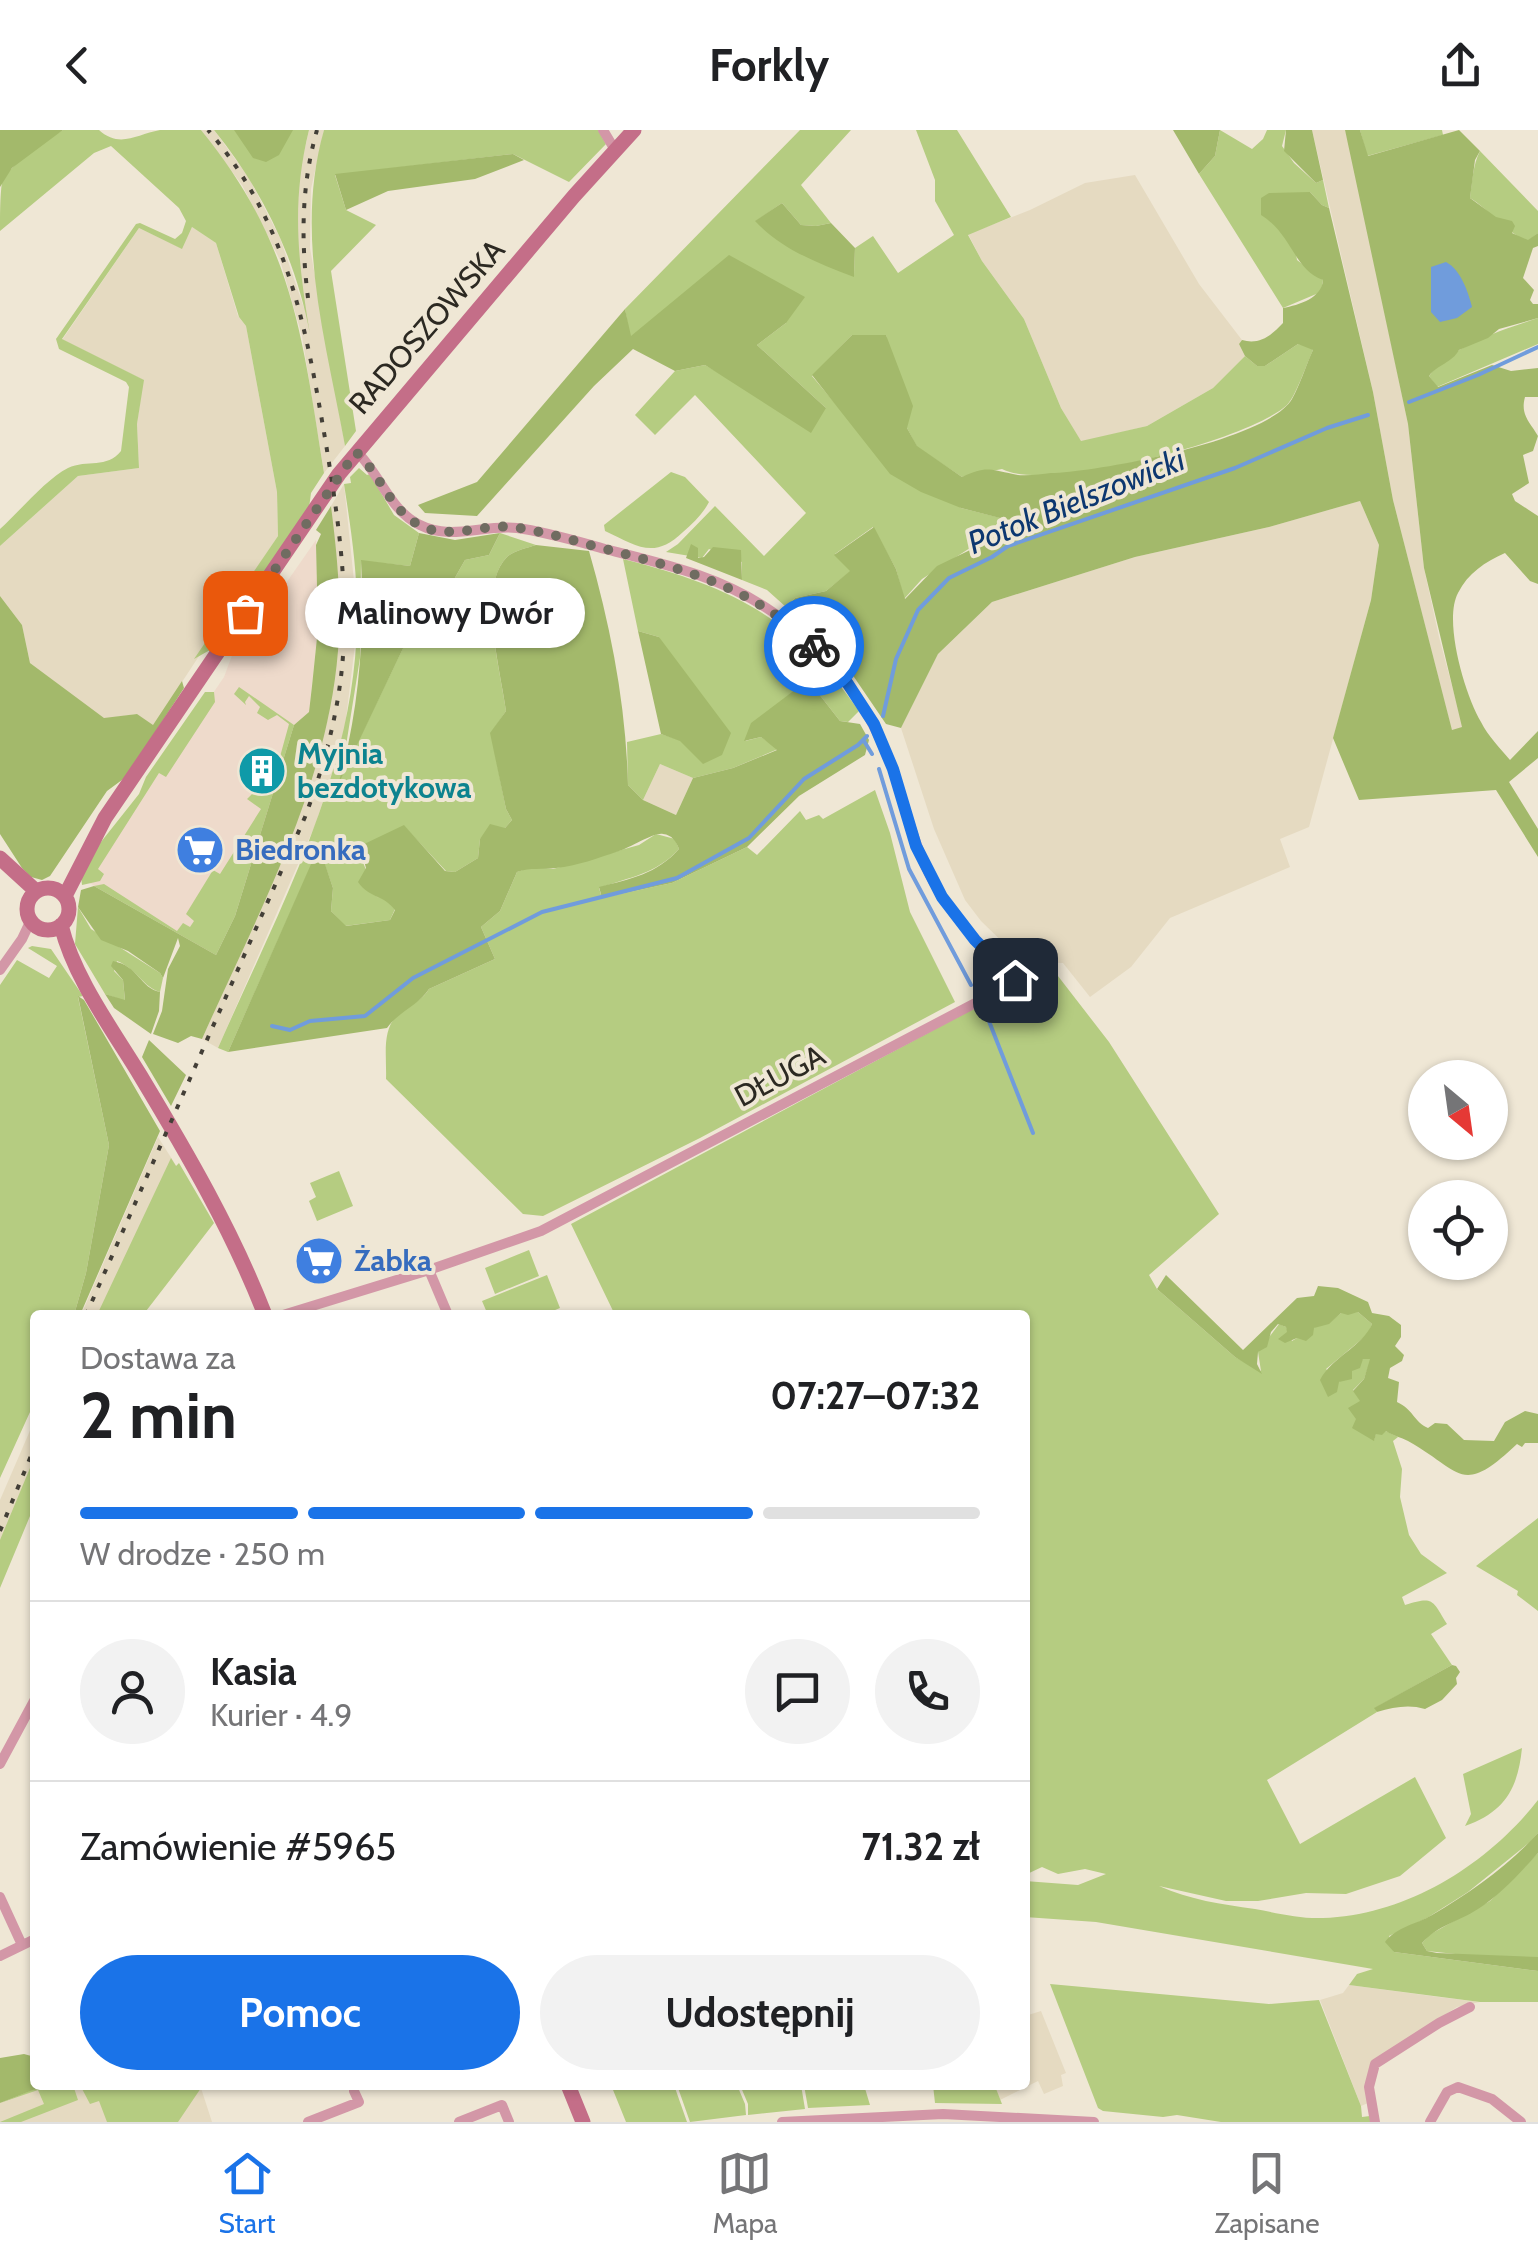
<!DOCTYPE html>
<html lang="pl">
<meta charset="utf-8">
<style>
:root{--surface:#fff;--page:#f2f2f2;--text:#202124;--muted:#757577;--line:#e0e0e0;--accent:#1a73e8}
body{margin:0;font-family:Cabin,sans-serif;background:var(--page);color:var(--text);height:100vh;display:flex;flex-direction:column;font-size:38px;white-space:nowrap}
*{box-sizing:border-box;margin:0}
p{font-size:32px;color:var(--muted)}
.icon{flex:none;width:55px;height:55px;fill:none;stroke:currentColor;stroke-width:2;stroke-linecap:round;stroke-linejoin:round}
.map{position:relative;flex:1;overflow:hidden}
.details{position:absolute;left:30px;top:1180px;width:1000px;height:780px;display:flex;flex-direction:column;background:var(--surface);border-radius:10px;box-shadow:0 2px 8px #0004}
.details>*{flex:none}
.needle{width:65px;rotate:151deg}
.tools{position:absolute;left:1408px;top:930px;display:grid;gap:20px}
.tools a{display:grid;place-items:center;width:100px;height:100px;border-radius:50%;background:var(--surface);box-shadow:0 2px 8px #0004;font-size:50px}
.pin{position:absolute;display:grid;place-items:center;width:85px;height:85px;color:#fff;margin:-42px;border-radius:20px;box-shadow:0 5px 15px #0006}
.courier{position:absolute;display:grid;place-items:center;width:100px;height:100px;margin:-50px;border:8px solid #1a73e8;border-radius:50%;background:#fff;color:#222;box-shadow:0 2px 12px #0007}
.bubble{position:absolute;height:70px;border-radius:35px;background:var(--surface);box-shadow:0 2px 8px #0004;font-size:32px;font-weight:800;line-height:70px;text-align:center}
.overview em{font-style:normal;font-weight:800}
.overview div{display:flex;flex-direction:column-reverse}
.overview{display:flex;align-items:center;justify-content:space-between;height:170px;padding:0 50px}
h1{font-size:65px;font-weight:800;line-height:75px}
.bar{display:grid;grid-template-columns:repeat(4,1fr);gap:15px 10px;align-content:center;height:120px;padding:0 50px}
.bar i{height:12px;border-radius:8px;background:var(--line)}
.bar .active{background:var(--accent)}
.bar p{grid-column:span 4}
.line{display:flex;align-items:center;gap:25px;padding:0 50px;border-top:2px solid var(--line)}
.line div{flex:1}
.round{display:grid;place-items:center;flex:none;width:105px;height:105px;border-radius:52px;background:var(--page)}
.button{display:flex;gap:20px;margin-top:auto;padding:20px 50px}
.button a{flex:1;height:115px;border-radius:60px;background:var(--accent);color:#fff;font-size:40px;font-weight:800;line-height:115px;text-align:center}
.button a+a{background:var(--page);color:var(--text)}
header{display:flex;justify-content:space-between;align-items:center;height:130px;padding:0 50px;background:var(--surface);font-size:45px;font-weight:800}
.tab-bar{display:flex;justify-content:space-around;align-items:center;height:140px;border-top:2px solid var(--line);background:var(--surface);font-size:28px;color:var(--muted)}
.tab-bar a{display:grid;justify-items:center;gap:5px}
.tab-bar .active{color:var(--accent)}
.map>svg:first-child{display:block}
.commercial{fill:#eedacb}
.built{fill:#e5dac1}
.green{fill:#b5cc81}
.forest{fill:#a3b96b}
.water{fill:#709cdc}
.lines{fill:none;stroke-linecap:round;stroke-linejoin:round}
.stream{stroke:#709cdc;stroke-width:4}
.street{stroke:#d397a7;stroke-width:10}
.secondary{stroke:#c46e88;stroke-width:15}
.rail{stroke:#433f37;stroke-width:4;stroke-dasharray:5 10;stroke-linecap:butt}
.done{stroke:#706c61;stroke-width:10;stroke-dasharray:0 18}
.route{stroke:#1a73e8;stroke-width:12}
.labels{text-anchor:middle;stroke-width:8;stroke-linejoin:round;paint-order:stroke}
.street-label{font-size:30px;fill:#2c2922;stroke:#efe7d5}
.culture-label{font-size:30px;font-weight:bold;fill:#0d838f;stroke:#efe7d5;text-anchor:start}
.shop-label{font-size:30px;font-weight:bold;fill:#366cbe;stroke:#efe7d5;text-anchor:start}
.water-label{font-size:32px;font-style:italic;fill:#0d3770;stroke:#efe7d5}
</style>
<header><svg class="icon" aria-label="back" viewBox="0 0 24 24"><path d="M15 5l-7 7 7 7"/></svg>Forkly<svg class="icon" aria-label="share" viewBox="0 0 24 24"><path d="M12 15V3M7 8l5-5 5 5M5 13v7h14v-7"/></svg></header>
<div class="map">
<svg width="1538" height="1992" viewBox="0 0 1538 1992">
<rect width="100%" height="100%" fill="#efe7d5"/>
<path class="commercial" d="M316 410 318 498 309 582 294 595 251 736 216 825 86 751 224 547 234 520 268 470 284 456Z"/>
<path class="built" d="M201 0H214L249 48 280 108 304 178 297 106 298 50 309 0H324L311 59 310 118 345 316 324 343 302 206 280 130 242 55Z
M1312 0H1345L1353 30 1408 294 1424 438 1439 507 1463 597 1452 601 1393 370 1373 262Z
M1135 45 1199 154 1242 210 1239 214 1245 226 1213 258 1147 296 1081 312 1061 278 1024 189 982 131 968 104 1030 80 1085 53Z
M192 97 216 113 238 186 246 196 277 362 278 406 153 596 136 584 104 589 30 533 22 495 0 466V416L78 346 139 338 137 294 143 250 62 210 139 98 181 118Z
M344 354 358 490 344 605 316 693 218 918 202 909 291 706 328 588 338 520 339 486 331 376Z
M1360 371 1379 415 1371 470 1309 697 1280 709 1290 737 1170 788 1131 837 1090 867 1063 833 1029 832 1018 827 981 791 965 770 934 699 901 598 938 524 992 472 1135 427 1269 397Z
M660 634 693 648 676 685 643 670Z
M158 1007 177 1037 109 1185H81Z
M35 1289V1348L0 1425V1370Z
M1349 1855 1439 1867 1480 1872 1457 1877 1378 1928 1368 1973 1361 1976 1320 1870 1343 1863Z
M1041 1881 1066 1943 1061 1945 1063 1956 1044 1964 1038 1951 1000 1970 995 1956 965 1959 963 1955H1025V1886Z
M44 1955H200L212 1992H0V1973Z"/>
<path class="green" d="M63 0H99C120 19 137 4 160 0 173 0 188 0 201 0 293 113 302 204 324 343L311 363 309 378 210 520 194 529 278 406 277 362 246 196 239 187 216 113 192 97 182 119 139 98 62 209 144 250 137 294 139 338 78 346 0 416V399C19 382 46 349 68 338 87 329 107 339 121 321L129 257 126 252 59 219 56 209 136 94 140 93 175 109 182 103 186 91 179 78 111 16 94 23 0 101C0 86 0 66 2 52 9 35 47 9 63 0Z
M214 0H309C291 73 298 131 310 204 296 129 262 59 214 0Z
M324 0H598L606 14 569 52 513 24 335 45 346 80 376 95 331 141 356 301 345 316C326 211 294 105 324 0Z
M800 0H851L801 55 831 93 816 96 801 95 782 73 756 91 854 146 855 118 873 106 898 143 954 105 935 71V50L916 0H957L1011 87 968 105 982 131 1024 189 1061 278 1081 311 1147 296 1213 258 1245 226 1257 236H1265L1298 214 1309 215 1313 220C1307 233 1296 266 1287 275 1249 310 1047 363 1002 339L962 347 917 317 907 298 886 205H852L812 246 839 278 961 378 1001 388V405L970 418 922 449 904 469 896 439 873 397 835 424 851 441 826 461 795 468 786 477 767 460 742 450V432L709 419 702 428 666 422 678 414 715 376 764 426 806 383 695 265 655 305 635 285 675 241 705 235 745 258 826 278 757 215 786 193 630 207 625 179Z
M1220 0 1252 19 1263 9 1267 0H1286L1282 16 1294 33 1316 53 1323 50 1329 78 1322 75 1310 62 1278 96 1295 118 1297 130 1323 150 1321 162 1283 178 1199 44 1215 26Z
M1360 0H1442L1443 5 1367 26Z
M1480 21 1538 81V103L1528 111C1506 103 1490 80 1470 68 1472 53 1473 34 1480 21Z
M1538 188V214L1437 257 1429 246C1452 215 1503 200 1538 188Z
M359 338 367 345 370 344 394 385 419 403 410 436 361 431 360 528 341 647 418 487 448 460 465 430 489 425 500 403 536 415C527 418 513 421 507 427 477 456 501 543 506 581L491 603 506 679 512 690 505 698 480 709 478 728 455 742 446 741 404 696 362 730 377 767 386 768 395 779 390 790 345 796 331 781 333 758 319 718 228 922 218 918C278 781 355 643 357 491 358 445 351 399 344 354L351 353 350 347Z
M671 342 685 347 709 372C703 384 693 393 683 402 654 430 637 416 605 401L604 395Z
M623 429C732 457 793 486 859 581L848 592 840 591 808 550 745 611 761 607 778 619 733 638 693 648 660 634 643 670 628 655 627 612 661 604 680 610 659 507 638 501Z
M239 557 294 595 235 786 216 825 94 756 104 754 177 801 183 793 190 797 194 791 186 784 213 740 220 744 261 679 247 669 256 660 270 663 289 594 277 585 268 590 257 583 260 577 249 566 245 572 246 575 234 564Z
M205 562H214L215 572 166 647 159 643 98 739 104 744 100 751 82 755 81 746 93 722 139 664 146 647Z
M875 660 890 703 910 782 955 872 700 1008 543 1086 523 1084 386 949C387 924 380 896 403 880 413 874 423 869 429 859L495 829 481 797 500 781 517 742 531 737 553 739 639 715 656 704 675 709 679 719C656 744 630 747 599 758L602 768 672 753 747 717 757 725 800 681 806 690 819 685 823 689Z
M78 777 91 799 160 843 163 848 160 862C144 858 137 839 117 831L114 841 123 850 125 871 105 864 75 814Z
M32 816 51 819 83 866 78 867 109 1015 86 1143 74 1185H35V1271L0 1348V855L17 830 49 848 57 836 28 818Z
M1051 837 1109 912 1219 1084 1149 1145 1157 1159 1235 1227 1261 1241 1258 1222 1279 1194 1286 1197 1292 1211 1320 1194 1329 1193 1341 1183 1358 1182 1372 1194 1368 1204 1326 1239 1339 1252 1363 1229H1371L1364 1249 1353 1260 1361 1271 1374 1310 1376 1303 1386 1301 1398 1307 1393 1311 1402 1339 1400 1367 1409 1405 1421 1424 1447 1443 1402 1467 1405 1475C1434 1466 1432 1470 1447 1494L1431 1504 1452 1535 1375 1578 1377 1582 1267 1650 1300 1714 1415 1647 1446 1708 1400 1746 1346 1764 1306 1763 1258 1771H1226L1159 1756C1190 1770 1221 1774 1255 1779 1277 1783 1301 1789 1323 1788 1407 1785 1487 1735 1538 1670V1703L1530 1712 1468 1762 1427 1788 1389 1806 1394 1822 1538 1841V1872H1480L1349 1855 1357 1844 1373 1839 1096 1792 1025 1787V1751L1078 1755 1106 1744 1085 1739 1058 1744 1042 1737 1025 1745V1185H615L571 1094Z
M171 1028 176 1036 179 1033 214 1093 143 1185H97Z
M339 1041 353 1076 317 1091 309 1071 316 1067 310 1053Z
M529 1120 539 1146 495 1164 485 1138Z
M547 1145 560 1178 543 1185H488L482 1171Z
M35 1326V1374L0 1458V1410Z
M1538 1388V1481L1517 1465 1518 1461 1476 1436Z
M1522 1618C1518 1658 1505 1682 1465 1696L1471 1684 1463 1644Z
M1538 1723V1827L1493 1828 1427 1821 1422 1813 1429 1805 1490 1771Z
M1050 1854 1269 1874 1319 1870 1361 1976 1362 1987 1370 1986 1371 1992H1221L1177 1985 1163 1987 1103 1981 1098 1978Z
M44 1955H73L78 1970 21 1992H0L44 1974 38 1960 0 1973Z
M80 1955H200L201 1958 178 1992H107L99 1971 90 1974Z
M611 1955H674L687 1992H626Z
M677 1955H737L745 1974 746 1985 690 1992Z
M740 1955H801L805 1979 748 1985V1974Z
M804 1955H864L870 1975 808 1978Z
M933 1955H963L965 1959 982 1960 995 1956 1002 1974 935 1973Z"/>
<path class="forest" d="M0 0H63L12 38 0 57Z
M234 0H293L279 25 266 32 253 28Z
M1173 0H1220L1215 26 1199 44Z
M1286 0H1312L1323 50 1316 53 1284 21Z
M1345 0H1360L1368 26 1459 0 1480 21 1475 30 1470 68 1496 87 1512 91 1515 96 1512 103 1528 110 1538 103V116L1533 118 1523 148 1534 160 1530 170 1533 174H1538V188L1499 199 1488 208 1459 220C1452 233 1438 234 1429 246L1438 257 1492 235 1511 241 1538 238V267H1525C1520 285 1530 292 1538 306L1533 321 1523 325 1529 353 1512 364 1515 371 1538 386V454L1530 451 1505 423C1485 432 1468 443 1458 463 1443 491 1465 565 1481 592 1488 606 1500 618 1510 630L1538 601V628L1509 652 1538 699V727L1496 660 1359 670 1333 608 1371 470 1379 415 1360 371 1269 397 1135 427 992 472 938 524 901 598 886 594 839 525 786 477 795 468 826 461 850 441 834 425 874 397 896 439 905 469 937 436 1001 405 1000 388 961 378 921 362 890 344 812 245 852 205H886L913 276 907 298 917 316 962 347C986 336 988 339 1013 344 1024 347 1040 344 1051 343 1098 342 1268 310 1292 269 1300 255 1306 235 1313 220L1298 214 1265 236H1257L1245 226 1239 214 1242 210C1259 215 1271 206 1283 193V178C1299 175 1322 168 1323 150 1294 140 1292 104 1261 85V68L1269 63 1310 62 1322 75 1329 78 1373 262 1393 370 1452 600 1462 597 1424 438 1408 294Z
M513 24 524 30 475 49 388 61 346 80 335 44Z
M782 73 801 95 816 96 831 93 855 118 854 147C818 133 782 120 755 91Z
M729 125 805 167 786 193 757 215 826 278 811 303 705 235 675 241 633 219 594 256 477 386 425 383 418 375 477 352 625 179 631 206Z
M331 376C337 424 342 472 338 521 327 658 257 785 202 909L191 906 178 913 153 904 162 881 168 839 180 816 178 808 163 848 160 843 128 821 101 810 78 777 81 760 94 756 216 825 235 786 294 595 309 582 312 556 318 498 316 415 321 404 316 400Z
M419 403 455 410 500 403 489 425 465 430 448 460 418 487 338 655C359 583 365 505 361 430L410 436Z
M691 414 698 418V428L704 427 713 417 741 420 742 450 686 428Z
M536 415 589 421C611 498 626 575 628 655L643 670 676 685 693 648 733 638 777 620 761 607 744 611 751 593 808 550 840 591 860 594 869 610 865 625 799 666 747 717 672 753 602 768 599 757C630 749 657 744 679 719 676 711 672 705 663 704 654 702 630 718 619 721 598 728 577 736 556 738 542 740 531 737 517 742L500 781 481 797 495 829 429 859C419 875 398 882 387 898L228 922 319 716 333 758 331 781 346 796 390 790 395 780C383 764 370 769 358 752L366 738 360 716 404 695 445 741 455 742 478 728 480 709 490 694 505 698 512 690 506 679 490 603 506 581C501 542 477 456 507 427 513 421 527 418 536 415Z
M0 466 22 495 30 533 104 588 137 584 153 595 182 551 184 558 126 647 107 661 50 746 42 750 31 747 22 738 0 704Z
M638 501 659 507 731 603 722 625 703 634 680 611 661 604Z
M113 831C139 836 140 858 160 862L159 881 151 904 114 878 105 864 125 870 123 850 111 836Z
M78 866 84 870 160 1001 80 1185H74L86 1143 109 1015Z
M149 910 186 945 171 976 142 927Z
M1166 1145 1243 1220 1297 1168 1314 1166 1318 1156 1338 1158 1368 1172 1372 1183 1389 1186 1401 1195V1207L1395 1216 1404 1225 1402 1231 1390 1238 1388 1248 1399 1252 1397 1272C1413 1279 1414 1292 1428 1298L1435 1293 1447 1294 1464 1310 1494 1311 1505 1292 1525 1281 1538 1284V1313H1525L1522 1317 1517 1314C1460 1368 1462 1341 1408 1311 1401 1307 1393 1306 1386 1301L1382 1305 1376 1304 1374 1311 1352 1298 1356 1289 1348 1278 1360 1271 1353 1261 1364 1249 1370 1229H1363L1360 1238 1352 1241V1249L1339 1252 1337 1262 1328 1267 1320 1250C1332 1227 1362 1217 1372 1194L1358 1182 1348 1185 1341 1183 1329 1194 1314 1198 1313 1205 1306 1211 1297 1208 1285 1213 1278 1209 1287 1202 1286 1197 1278 1194 1271 1202 1267 1217 1258 1222 1257 1234 1262 1244 1235 1227 1157 1159Z
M1452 1535 1456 1536 1460 1542 1456 1548 1457 1554 1442 1570 1425 1579C1409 1574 1394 1577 1377 1582L1374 1578Z
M1538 1703V1723C1520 1743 1500 1765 1478 1779 1458 1792 1438 1795 1422 1813L1427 1821 1437 1823 1538 1827V1841L1394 1822 1385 1812C1396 1797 1417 1794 1432 1785 1471 1762 1508 1736 1538 1703Z
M24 1924 35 1927V1955L38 1958 0 1973V1928Z"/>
<path class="water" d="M1446 132C1461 140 1468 162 1472 177L1457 188 1440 192 1431 182V137Z"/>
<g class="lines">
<path class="stream" d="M1409 272 1478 245 1538 217
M883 586 896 529 918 480 949 448 992 427 1008 416 1235 338 1327 298 1368 285
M864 611 872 624
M879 639 909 739 971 855
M983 876 1033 1003
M272 896 290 900 310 891 365 886 413 848 542 782 677 748 749 708 804 649 858 615 867 606"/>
<path class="street" d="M603 0 615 20
M357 322C380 344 390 381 420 395 451 411 484 394 517 398 547 402 576 411 605 419 665 434 723 447 774 483 829 521 869 575 892 637 906 676 913 715 933 751 945 773 961 794 978 812 990 825 1005 836 1015 850
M0 840 22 809 31 790
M429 1140 448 1185
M283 1185 426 1141 541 1101 1042 838
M0 1634 35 1569
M0 1767 22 1815
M0 1826 35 1809
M308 1992 359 1972 354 1961
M459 1992 502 1975 509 1992
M782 1992 943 1984 1094 1992
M1375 1992 1369 1957 1375 1934 1439 1893 1470 1877
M1430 1992 1447 1962 1458 1957 1492 1969 1521 1992"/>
<path class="secondary" d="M0 728 36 761
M27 779a21 21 0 1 1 42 0a21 21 0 1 1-42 0Z
M65 766 105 688 339 344 574 66 634 0
M61 795C74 848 112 899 140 945 187 1023 232 1100 265 1185
M568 1955 583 1992"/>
<path class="rail" d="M308 168C301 111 301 56 317 0
M86 1185 305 687C327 628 343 566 344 503 346 439 336 376 326 314 306 197 288 93 208 0
M0 1401 35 1316"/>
</g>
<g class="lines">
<path class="done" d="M245 483 356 322C381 344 390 381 421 396 450 410 481 394 512 397 542 401 572 410 601 418 684 439 751 456 814 516"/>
<path class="route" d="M814 516 848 554 874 594 893 639 916 716 942 767 975 810 1015 850"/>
</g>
<defs>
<g id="building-disc" transform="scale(2.5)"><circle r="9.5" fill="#0f9aa8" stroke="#efe7d5"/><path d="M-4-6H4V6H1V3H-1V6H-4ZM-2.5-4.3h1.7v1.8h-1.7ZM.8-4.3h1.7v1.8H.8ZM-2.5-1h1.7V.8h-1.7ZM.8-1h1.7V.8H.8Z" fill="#fff"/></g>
<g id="supermarket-disc" transform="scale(2.5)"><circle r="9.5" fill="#3f7fe0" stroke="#efe7d5"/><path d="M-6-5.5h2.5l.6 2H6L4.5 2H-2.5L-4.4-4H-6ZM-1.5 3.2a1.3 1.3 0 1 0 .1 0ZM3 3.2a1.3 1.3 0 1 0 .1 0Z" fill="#fff"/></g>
</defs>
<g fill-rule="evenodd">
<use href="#building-disc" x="262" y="641"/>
<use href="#supermarket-disc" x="200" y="720"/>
<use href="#supermarket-disc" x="319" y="1131"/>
</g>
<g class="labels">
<g class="street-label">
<text transform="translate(427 197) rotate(-49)" y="10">RADOSZOWSKA</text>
<text transform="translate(780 946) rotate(-28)" y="10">DŁUGA</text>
</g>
<g class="culture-label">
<text x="297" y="634">Myjnia<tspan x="297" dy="34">bezdotykowa</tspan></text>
</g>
<g class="shop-label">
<text x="235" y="730">Biedronka</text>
<text x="354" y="1141">Żabka</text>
</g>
<g class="water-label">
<text transform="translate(1076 371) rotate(-22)" y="11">Potok Bielszowicki</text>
</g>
</g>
</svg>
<div class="tools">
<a><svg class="needle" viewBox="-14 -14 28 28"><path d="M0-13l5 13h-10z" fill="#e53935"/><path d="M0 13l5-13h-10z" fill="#757577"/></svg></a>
<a><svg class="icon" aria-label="locate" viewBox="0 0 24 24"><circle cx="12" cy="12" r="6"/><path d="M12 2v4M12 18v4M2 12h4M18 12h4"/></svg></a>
</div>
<div class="pin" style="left:245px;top:483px;background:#ea580c"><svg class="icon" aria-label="bag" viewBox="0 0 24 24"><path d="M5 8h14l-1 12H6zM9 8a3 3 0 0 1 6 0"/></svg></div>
<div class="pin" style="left:1015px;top:850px;background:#1f2937"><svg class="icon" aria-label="home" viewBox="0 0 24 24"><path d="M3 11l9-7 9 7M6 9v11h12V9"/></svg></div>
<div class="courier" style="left:814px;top:516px"><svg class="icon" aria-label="bike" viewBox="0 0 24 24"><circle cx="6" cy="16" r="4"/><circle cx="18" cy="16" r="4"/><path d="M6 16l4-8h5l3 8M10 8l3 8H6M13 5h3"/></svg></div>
<div class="bubble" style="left:305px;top:448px;width:280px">Malinowy Dwór</div>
<section class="details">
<div class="overview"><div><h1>2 min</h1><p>Dostawa za</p></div><em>07:27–07:32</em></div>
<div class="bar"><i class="active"></i><i class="active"></i><i class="active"></i><i></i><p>W drodze · 250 m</p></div>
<div class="line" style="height:180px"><a class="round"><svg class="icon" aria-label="person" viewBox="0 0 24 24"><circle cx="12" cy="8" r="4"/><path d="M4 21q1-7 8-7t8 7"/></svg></a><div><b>Kasia</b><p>Kurier · 4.9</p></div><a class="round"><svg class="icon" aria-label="chat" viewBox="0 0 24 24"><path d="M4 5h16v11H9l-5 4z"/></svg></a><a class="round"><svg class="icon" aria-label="phone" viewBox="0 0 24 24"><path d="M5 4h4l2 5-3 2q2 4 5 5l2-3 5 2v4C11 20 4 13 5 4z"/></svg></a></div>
<div class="line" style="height:130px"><div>Zamówienie #5965</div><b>71.32 zł</b></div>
<div class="button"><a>Pomoc</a><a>Udostępnij</a></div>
</section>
</div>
<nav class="tab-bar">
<a class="active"><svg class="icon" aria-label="home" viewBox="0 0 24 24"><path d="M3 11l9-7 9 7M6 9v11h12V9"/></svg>Start</a>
<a><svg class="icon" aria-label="map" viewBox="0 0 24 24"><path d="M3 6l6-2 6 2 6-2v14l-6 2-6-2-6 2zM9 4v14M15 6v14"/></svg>Mapa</a>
<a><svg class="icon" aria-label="saved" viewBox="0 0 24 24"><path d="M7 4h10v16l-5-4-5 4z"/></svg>Zapisane</a>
</nav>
